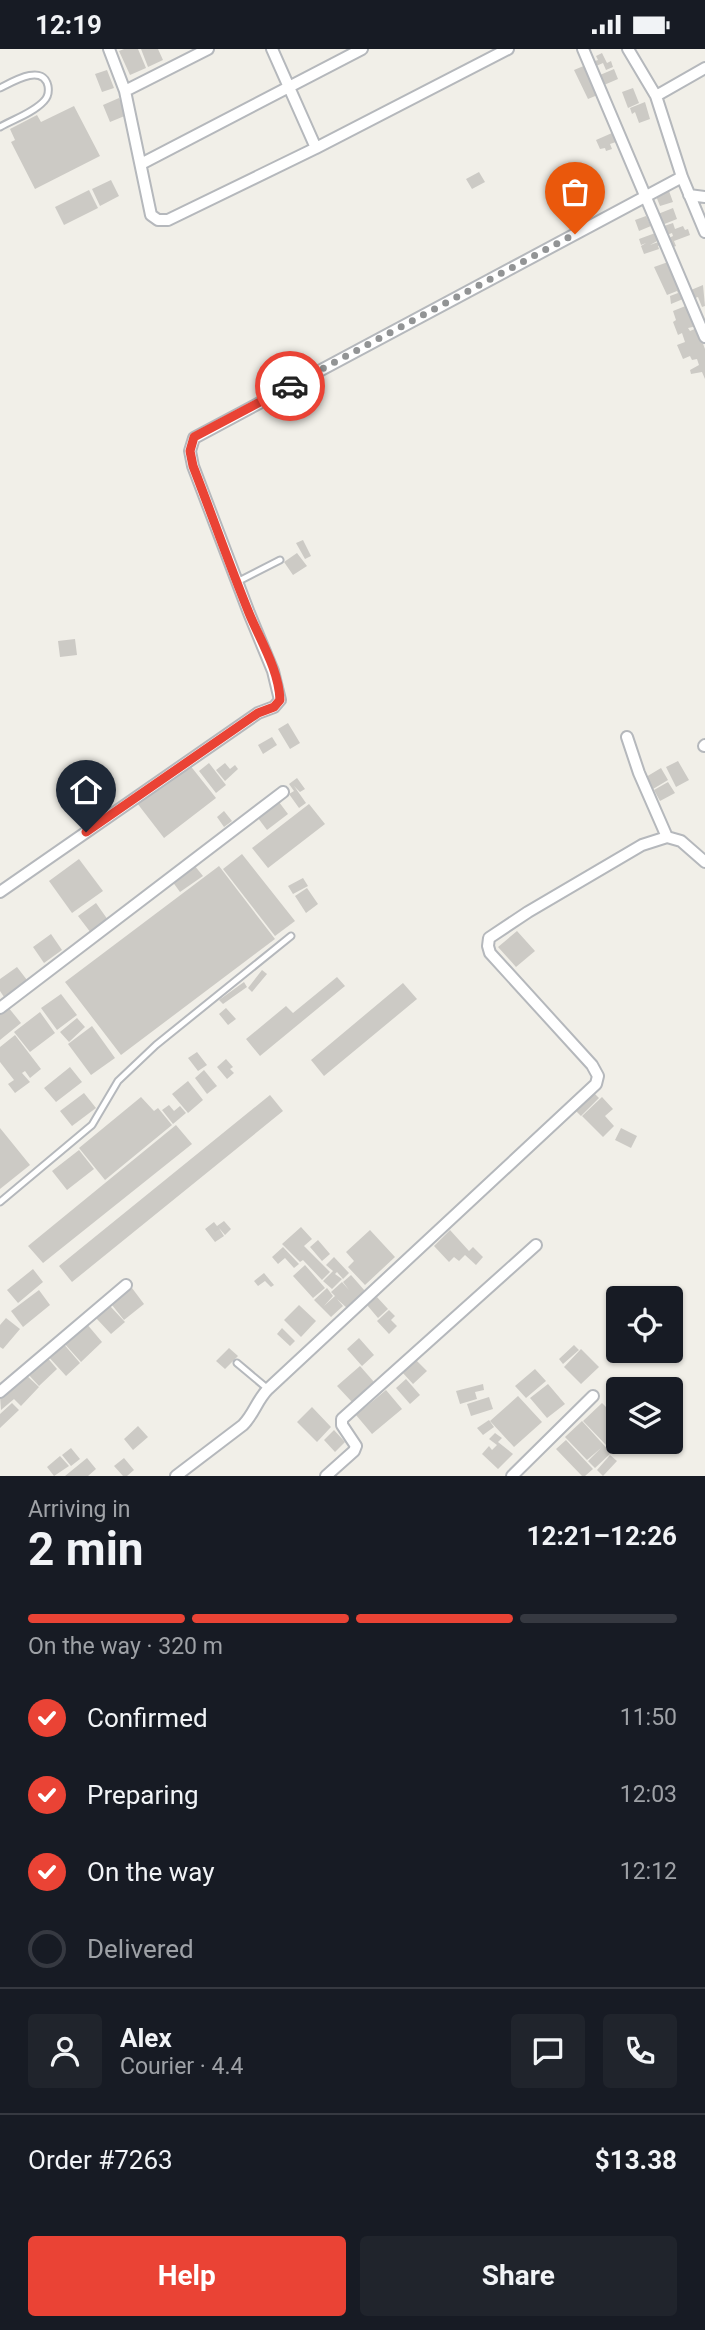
<!DOCTYPE html>
<meta charset="utf-8">
<style>
:root{--surface:#171b24;--page:#20242c;--text:#f1f3f6;--muted:#9ea1a6;--line:#363941;--accent:#ea4335}
body{margin:0;font-family:Roboto,sans-serif;background:var(--page);color:var(--text);height:100vh;display:flex;flex-direction:column;font-size:26px;white-space:nowrap}
*{box-sizing:border-box;margin:0}
p{font-size:23px;color:var(--muted)}
.icon{flex:none;width:38px;height:38px;fill:none;stroke:currentColor;stroke-width:2;stroke-linecap:round;stroke-linejoin:round}
.map{position:relative;height:1427px;overflow:hidden}
.side{display:flex;flex-direction:column;background:var(--surface);flex:1}
.side>*{flex:none}
.fabs{position:absolute;left:606px;top:1237px;display:grid;gap:14px}
.fabs a{display:grid;place-items:center;width:77px;height:77px;border-radius:7px;background:var(--surface);box-shadow:0 2px 5px #0004;font-size:35px}
.pin{position:absolute;display:grid;place-items:center;width:60px;height:60px;color:#fff;margin:-72px -30px;border-radius:50% 50% 50% 0;rotate:-45deg;box-shadow:0 0 7px #0007}
.pin .icon{rotate:45deg}
.courier{position:absolute;display:grid;place-items:center;width:70px;height:70px;margin:-35px;border:5px solid #ea4335;border-radius:50%;background:#fff;color:#222;box-shadow:0 2px 9px #0007}
.headline em{font-style:normal;font-weight:700}
.headline div{display:flex;flex-direction:column-reverse}
.headline{display:flex;align-items:center;justify-content:space-between;height:119px;padding:0 28px}
h1{font-size:46px;font-weight:700;line-height:52px}
.bar{display:grid;grid-template-columns:repeat(4,1fr);gap:10px 7px;align-content:center;height:84px;padding:0 28px}
.bar i{height:9px;border-radius:5px;background:var(--line)}
.bar .selected{background:var(--accent)}
.bar p{grid-column:span 4}
.line{display:flex;align-items:center;gap:18px;padding:0 28px;border-top:2px solid var(--line)}
.line div{flex:1}
.round{display:grid;place-items:center;flex:none;width:74px;height:74px;border-radius:7px;background:var(--page)}
ol{padding:0 28px;list-style:none}
li{display:flex;align-items:center;gap:21px;height:77px}
li p{margin-inline-start:auto}
li .icon{padding:7px;border-radius:50%;background:var(--accent);color:#fff;stroke-width:4}
li:last-child{color:var(--muted)}
li i{width:38px;height:38px;border:4px solid var(--line);border-radius:50%}
.action{display:flex;gap:14px;margin-top:auto;padding:14px 28px}
.action a{flex:1;height:80px;border-radius:7px;background:var(--accent);color:#fff;font-size:28px;font-weight:700;line-height:80px;text-align:center}
.action a+a{background:var(--page);color:var(--text)}
.status{display:flex;justify-content:space-between;align-items:center;height:49px;padding:0 35px;background:var(--surface);direction:ltr}
.status svg{height:19px;fill:currentColor}
.map>svg:first-child{display:block}
.building{fill:#cccac5}
.lines{fill:none;stroke-linecap:round;stroke-linejoin:round}
.lane-casing{stroke:#b5b8bc;stroke-width:9}
.street-casing{stroke:#b5b8bc;stroke-width:14}
.lane{stroke:#fff;stroke-width:5}
.street{stroke:#fff;stroke-width:10}
.done{stroke:#929495;stroke-width:7;stroke-dasharray:0 12.6}
.route{stroke:#ea4335;stroke-width:9}
</style>
<div class="status"><b>12:19</b><svg viewBox="0 0 49 12"><path d="M0 12V9h3v3zM5 12V6h3v6zM10 12V3h3v9zM15 12V0h3v12zM26 1h20v11H26zM47 4h2v5h-2z"/></svg></div>
<div class="map">
<svg width="705" height="1427" viewBox="0 0 705 1427">
<rect width="100%" height="100%" fill="#f1efe8"/>
<path class="building" d="M124 0H138L146 19 130 26 119 2Z
M141 0H158L163 11 148 18Z
M602 4 607 14 611 12 613 18 606 21 603 14 594 18 592 13 598 11 596 7Z
M586 16 600 45 588 50 574 21Z
M614 20 618 30 604 36 600 26Z
M107 21 114 39 102 43 95 25Z
M633 39 639 54 628 59 622 43Z
M119 49 127 66 110 73 103 56Z
M645 53 650 70 639 74 635 63 632 65 630 59Z
M74 57 100 107 35 140 11 93 15 91 10 80 37 66 41 73Z
M612 84 616 93 610 95 612 100 606 102 605 99 600 100 596 91Z
M479 123 485 133 472 140 466 130Z
M111 131 119 147 100 157 92 140Z
M89 141 98 159 64 176 55 158Z
M669 142 673 153 660 157 656 147Z
M673 159 677 170 662 176 658 165Z
M646 167 651 177 639 182 635 171Z
M673 174 675 180 683 177 685 181 688 180 690 186 674 192 676 197 668 200 665 191 673 187 672 184 664 187 661 178Z
M658 183 661 190 650 196 661 192 663 195 658 197 659 200 644 205 641 197 646 194 641 196 639 190Z
M668 213 684 247 683 250 671 255 670 247 678 244 677 242 667 246 654 218Z
M703 236 705 257 702 258 698 248 695 249 691 241Z
M688 256 697 277 688 279 690 282 697 279 705 300V330L702 323 691 325 690 321 699 316 697 310 692 311 690 307 683 310 677 296 685 293 682 284 678 286 673 273 676 271 673 262Z
M303 491 311 507 305 510 296 494Z
M297 504 307 517 293 526 284 513Z
M75 590 77 606 60 608 58 592Z
M288 674 300 694 290 700 278 680Z
M272 688 277 696 263 705 258 696Z
M678 712 689 731 676 738 666 718Z
M209 714 226 736 216 744 199 722Z
M225 714 230 720 235 716 238 720 225 732 216 721Z
M189 715 216 749 164 789 137 754Z
M661 719 668 731 653 740 646 728Z
M297 729 305 740 300 743 294 737 306 754 299 759 289 745 294 742 289 735Z
M668 733 675 744 660 752 654 741Z
M279 753 288 765 267 781 258 769Z
M309 755 325 775 268 819 252 799Z
M224 762 232 772 224 778 217 768Z
M242 805 295 872 275 887 223 820Z
M79 810 103 842 72 864 49 832Z
M194 816 203 827 180 843 172 832Z
M219 817 275 890 121 1006 65 933Z
M303 829 308 837 293 845 288 837Z
M307 839 318 855 306 864 295 847Z
M96 854 108 871 91 884 78 867Z
M517 882 535 902 516 918 498 898Z
M51 885 62 901 44 914 33 898Z
M17 918 27 931 4 948 0 942V930Z
M262 921 267 925 252 943 248 939Z
M337 928 345 937 260 1007 246 990 286 957 293 964Z
M244 933 247 938 223 955 219 951Z
M403 934 417 950 324 1027 311 1011Z
M61 945 77 966 57 981 41 959Z
M8 958 21 974 0 991V965Z
M226 959 236 970 228 976 219 965Z
M40 963 55 984 30 1003 14 983Z
M77 969 85 978 69 993 60 983Z
M92 977 115 1009 91 1026 68 995Z
M15 986 41 1020 30 1029 25 1022 22 1024 30 1033 15 1044 8 1035 14 1031 0 1013V998Z
M197 1003 207 1016 198 1022 188 1009Z
M226 1010 233 1018 230 1020 234 1024 227 1030 217 1018Z
M70 1018 82 1033 56 1053 44 1039Z
M204 1021 217 1037 207 1045 195 1029Z
M188 1032 203 1051 188 1064 172 1045Z
M593 1043 599 1049 581 1067 574 1060Z
M84 1044 96 1059 72 1077 60 1062Z
M270 1046 283 1062 72 1233 59 1217Z
M141 1048 154 1062 158 1059 172 1076 105 1131 79 1099Z
M602 1048 613 1060 605 1067 614 1077 603 1088 582 1067Z
M169 1056 174 1062 180 1057 186 1064 173 1075 162 1061Z
M176 1076 192 1095 43 1214 28 1197Z
M0 1079 30 1116 0 1140Z
M621 1079 637 1087 631 1099 615 1091Z
M79 1101 94 1120 67 1141 52 1122Z
M224 1172 231 1180 225 1186 219 1179 224 1187 215 1193 205 1180 214 1173 217 1177Z
M301 1178 312 1190 304 1197 330 1223 322 1231 303 1211 300 1213 282 1195Z
M370 1181 395 1208 365 1236 348 1218 354 1212 346 1203Z
M450 1181 469 1202 473 1198 483 1208 476 1216 465 1206 459 1212 454 1208 449 1213 434 1197Z
M318 1191 330 1205 322 1212 310 1198Z
M283 1198 299 1215 294 1219 285 1209 278 1215 272 1208Z
M334 1208 349 1224 343 1230 337 1223 335 1225 342 1230 332 1240 323 1232 333 1222 326 1216Z
M305 1216 325 1239 313 1249 293 1227Z
M33 1220 43 1233 18 1254 7 1241Z
M264 1224 274 1236 271 1238 265 1232 258 1237 254 1232Z
M351 1226 365 1242 347 1259 337 1250 343 1257 331 1268 314 1251 327 1239 333 1247 324 1257 335 1247 331 1243 342 1233 349 1241 343 1233Z
M132 1239 144 1255 124 1271 112 1256Z
M39 1241 50 1256 23 1278 11 1262Z
M377 1248 388 1260 378 1269 367 1256Z
M299 1256 316 1272 301 1288 284 1271Z
M110 1257 125 1273 111 1285 96 1269Z
M389 1261 395 1267 391 1271 397 1277 389 1285 377 1272Z
M6 1269 20 1280 3 1300 0 1298V1276Z
M86 1274 102 1293 81 1313 63 1293Z
M282 1279 295 1292 290 1297 277 1285Z
M359 1289 374 1306 362 1317 347 1300Z
M62 1293 80 1314 66 1327 47 1306Z
M574 1296 579 1301 563 1315 559 1310Z
M229 1299 238 1307 225 1320 216 1312Z
M581 1300 599 1318 581 1335 564 1318Z
M46 1307 57 1320 39 1337 27 1324Z
M416 1311 427 1322 413 1335 402 1323Z
M360 1317 374 1333 352 1353 337 1337Z
M535 1320 546 1332 526 1349 515 1337Z
M25 1325 39 1338 21 1357 14 1350 1 1361 0 1347Z
M406 1330 420 1346 410 1355 396 1339Z
M483 1335 484 1341 475 1343 477 1350 460 1355 456 1342Z
M548 1335 565 1355 547 1369 530 1349Z
M386 1341 402 1360 372 1385 356 1366Z
M518 1347 542 1373 514 1398 490 1372Z
M489 1348 493 1360 471 1367 467 1355Z
M12 1354 19 1361 0 1379V1365Z
M602 1354 618 1370V1387L607 1397 583 1372Z
M312 1358 331 1378 317 1393 297 1373Z
M489 1371 494 1378 483 1386 477 1379Z
M582 1372 611 1404 595 1419 588 1412 601 1399 587 1411 565 1388Z
M138 1377 148 1388 133 1401 124 1390Z
M334 1381 345 1393 335 1403 324 1391Z
M495 1384 502 1389 498 1393 513 1405 498 1420 482 1405 489 1397 492 1401 497 1396 489 1390Z
M566 1391 593 1420 585 1427H582L556 1400Z
M71 1399 80 1410 71 1417 62 1406Z
M610 1406 617 1412 603 1427 597 1421Z
M60 1407 69 1417 54 1427 47 1418Z
M87 1409 96 1420 88 1427H65Z
M124 1409 134 1421 127 1427H123L114 1417Z"/>
<g class="lines">
<g class="lane-casing">
<path id="lane" d="M0 39C12 33 43 14 48 37 49 43 48 48 44 52 33 64 14 70 0 78
M237 533 280 511
M0 1153 92 1076 118 1032 156 996 291 887
M237 1314 268 1340"/>
</g>
<g class="street-casing">
<path id="street" d="M109 0 125 42 151 166 158 171H168L316 99 508 0
M272 0 316 99
M583 0 705 288
M628 0 656 47 682 128 705 183
M125 42 208 0
M656 47 705 19
M141 115 362 0
M689 146 705 148
M627 688 639 724 667 788
M704 697 705 696
M0 843 258 664 274 658 280 651 273 622 249 564 193 417 190 402 194 389 682 128
M0 959 283 743
M0 1343 126 1236
M176 1427 243 1376C254 1365 257 1351 268 1340L596 1035 598 1027 592 1016 490 904 488 897 489 889 528 863 642 796 667 788 681 792 705 813
M326 1427 354 1402 356 1397 342 1376V1370L536 1196
M512 1427 593 1347"/>
</g>
<use href="#lane" class="lane"/>
<use href="#street" class="street"/>
</g>
<g class="lines">
<path class="done" d="M290 337 575 185"/>
<path class="route" d="M86 783 258 664 274 658 280 651C279 621 260 591 249 564 229 515 212 466 193 417L190 402 194 388 290 337"/>
</g>
</svg>
<div class="fabs">
<a><svg class="icon" aria-label="locate" viewBox="0 0 24 24"><circle cx="12" cy="12" r="6"/><path d="M12 2v4M12 18v4M2 12h4M18 12h4"/></svg></a>
<a><svg class="icon" aria-label="layers" viewBox="0 0 24 24"><path d="M12 4l9 5-9 5-9-5zM3 14l9 5 9-5"/></svg></a>
</div>
<div class="pin" style="left:575px;top:185px;background:#ea580c"><svg class="icon" aria-label="bag" viewBox="0 0 24 24"><path d="M5 8h14l-1 12H6zM9 8a3 3 0 0 1 6 0"/></svg></div>
<div class="pin" style="left:86px;top:783px;background:#1f2937"><svg class="icon" aria-label="home" viewBox="0 0 24 24"><path d="M3 11l9-7 9 7M6 9v11h12V9"/></svg></div>
<div class="courier" style="left:290px;top:337px"><svg class="icon" aria-label="car" viewBox="0 0 24 24"><path d="M5 17H2v-5l4-1 3-4h7l3 4 3 1v5h-3M9 17h6M6 11h13"/><circle cx="7" cy="17" r="2"/><circle cx="17" cy="17" r="2"/></svg></div>
</div>
<section class="side">
<div class="headline"><div><h1>2 min</h1><p>Arriving in</p></div><em>12:21–12:26</em></div>
<div class="bar"><i class="selected"></i><i class="selected"></i><i class="selected"></i><i></i><p>On the way · 320 m</p></div>
<ol>
<li><svg class="icon" aria-label="check" viewBox="0 0 24 24"><path d="M5 12l5 5 9-10"/></svg>Confirmed<p>11:50</p></li>
<li><svg class="icon" aria-label="check" viewBox="0 0 24 24"><path d="M5 12l5 5 9-10"/></svg>Preparing<p>12:03</p></li>
<li><svg class="icon" aria-label="check" viewBox="0 0 24 24"><path d="M5 12l5 5 9-10"/></svg>On the way<p>12:12</p></li>
<li><i></i>Delivered</li>
</ol>
<div class="line" style="height:126px"><a class="round"><svg class="icon" aria-label="person" viewBox="0 0 24 24"><circle cx="12" cy="8" r="4"/><path d="M4 21q1-7 8-7t8 7"/></svg></a><div><b>Alex</b><p>Courier · 4.4</p></div><a class="round"><svg class="icon" aria-label="chat" viewBox="0 0 24 24"><path d="M4 5h16v11H9l-5 4z"/></svg></a><a class="round"><svg class="icon" aria-label="phone" viewBox="0 0 24 24"><path d="M5 4h4l2 5-3 2q2 4 5 5l2-3 5 2v4C11 20 4 13 5 4z"/></svg></a></div>
<div class="line" style="height:91px"><div>Order #7263</div><b>$13.38</b></div>
<div class="action"><a>Help</a><a>Share</a></div>
</section>
